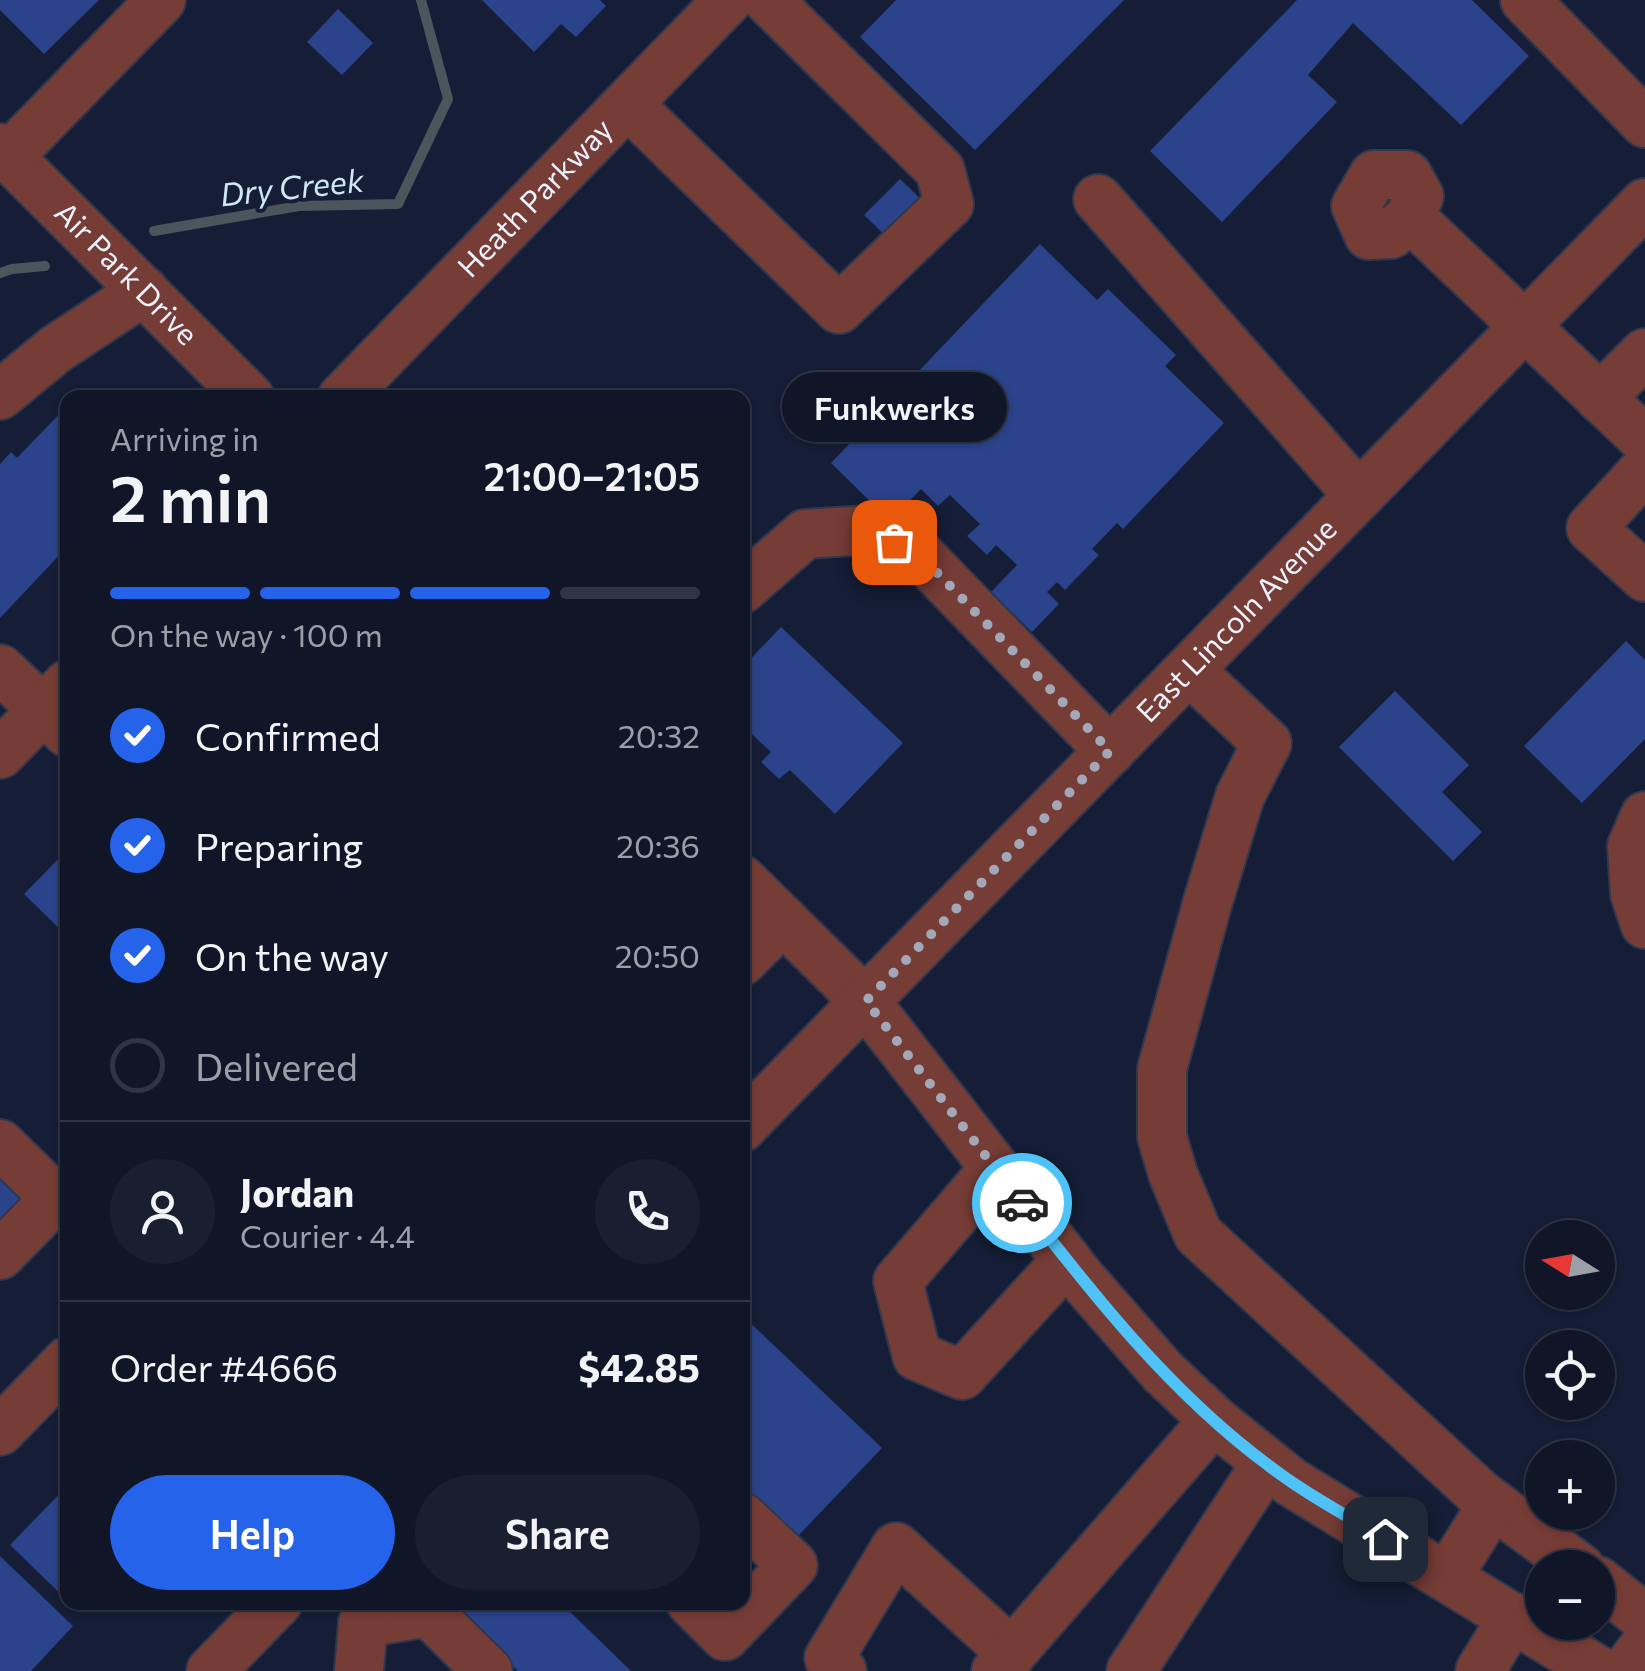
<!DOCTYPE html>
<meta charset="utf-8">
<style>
:root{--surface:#101628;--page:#191f30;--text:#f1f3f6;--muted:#9c9fa8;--line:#303545;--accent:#2563eb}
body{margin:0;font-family:Commissioner,sans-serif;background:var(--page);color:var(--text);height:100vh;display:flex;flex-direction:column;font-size:38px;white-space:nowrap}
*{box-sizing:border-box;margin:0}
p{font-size:32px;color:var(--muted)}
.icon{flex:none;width:55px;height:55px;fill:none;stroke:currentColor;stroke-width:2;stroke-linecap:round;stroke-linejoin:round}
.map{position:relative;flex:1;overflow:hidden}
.sheet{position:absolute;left:60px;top:390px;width:690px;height:1220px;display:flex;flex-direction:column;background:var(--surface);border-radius:20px;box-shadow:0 2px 8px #0004,0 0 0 2px var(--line)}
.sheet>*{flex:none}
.needle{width:65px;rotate:281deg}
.controls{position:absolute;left:1525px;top:1220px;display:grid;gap:20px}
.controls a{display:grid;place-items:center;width:90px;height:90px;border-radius:50%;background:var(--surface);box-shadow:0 2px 8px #0004,0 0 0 2px var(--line);font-size:50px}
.pin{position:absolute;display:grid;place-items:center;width:85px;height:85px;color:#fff;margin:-42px;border-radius:20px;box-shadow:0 5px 15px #0006}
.courier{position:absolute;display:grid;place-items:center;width:100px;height:100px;margin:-50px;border:8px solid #4fc3f7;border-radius:50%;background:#fff;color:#222;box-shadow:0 2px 12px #0007}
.bubble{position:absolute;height:70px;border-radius:35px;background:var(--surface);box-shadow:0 2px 8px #0004,0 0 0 2px var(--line);font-size:32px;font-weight:600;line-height:70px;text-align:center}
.head em{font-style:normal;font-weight:600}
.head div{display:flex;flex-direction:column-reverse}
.head{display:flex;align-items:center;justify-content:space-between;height:170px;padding:0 50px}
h1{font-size:65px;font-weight:600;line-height:75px}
.bar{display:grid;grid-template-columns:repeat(4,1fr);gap:15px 10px;align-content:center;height:120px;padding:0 50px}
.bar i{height:12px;border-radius:8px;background:var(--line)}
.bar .selected{background:var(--accent)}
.bar p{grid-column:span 4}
.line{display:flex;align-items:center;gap:25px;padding:0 50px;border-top:2px solid var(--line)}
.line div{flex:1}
.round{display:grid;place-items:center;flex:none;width:105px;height:105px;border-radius:52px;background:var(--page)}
ol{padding:0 50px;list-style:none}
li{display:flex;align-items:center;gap:30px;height:110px}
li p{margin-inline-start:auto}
li .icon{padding:10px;border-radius:50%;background:var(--accent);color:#fff;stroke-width:4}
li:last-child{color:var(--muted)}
li i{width:55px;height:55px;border:5px solid var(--line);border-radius:50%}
.primary-button{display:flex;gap:20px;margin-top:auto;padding:20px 50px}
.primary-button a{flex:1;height:115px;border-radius:60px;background:var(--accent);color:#fff;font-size:40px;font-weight:600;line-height:115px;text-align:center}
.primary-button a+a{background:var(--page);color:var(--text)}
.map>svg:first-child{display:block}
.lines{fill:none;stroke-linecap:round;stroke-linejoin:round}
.stream{stroke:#4a555c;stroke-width:10}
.building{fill:#2a438a}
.minor-casing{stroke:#2f384e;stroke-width:52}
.minor{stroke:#763c36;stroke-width:48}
.done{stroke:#a3a8b8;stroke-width:10;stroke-dasharray:0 18}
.route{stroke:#4fc3f7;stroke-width:12}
.labels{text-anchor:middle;stroke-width:8;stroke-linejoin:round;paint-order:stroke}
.street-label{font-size:30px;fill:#eff3fe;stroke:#151e36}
.water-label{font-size:32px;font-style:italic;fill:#cfe8f3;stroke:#151e36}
</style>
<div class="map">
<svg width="1645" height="1671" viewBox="0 0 1645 1671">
<rect width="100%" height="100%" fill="#151e36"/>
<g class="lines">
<path class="stream" d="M154 231 299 206 398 204 448 99 421 0
M0 273 12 269 45 266"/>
</g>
<path class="building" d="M0 0H99L44 54 0 10Z
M482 0H600L606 6 576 37 561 24 534 52Z
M896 0H1124L975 150 860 37Z
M1297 0H1472L1529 56 1461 125 1353 23 1308 75 1337 102 1222 222 1150 151Z
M338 9 373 43 342 75 307 42Z
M900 179 925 203 889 239 864 215Z
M1040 244 1097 300 1108 289 1176 355 1165 366 1224 423 1123 529 1117 523 1092 549 1099 555 1065 590 1057 582 1047 592 1059 604 1032 632 991 592 1017 565 996 545 987 555 967 536 980 524 950 495 938 506 921 489 890 521 831 463Z
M68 405V546L0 618V464L11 452 17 458Z
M781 627 903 743 835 814 790 770 779 779 761 762 771 752 742 725V668Z
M1626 641 1645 660V739L1582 803 1524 746Z
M1395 691 1469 765 1442 792 1482 832 1453 861 1339 747Z
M68 849V937L24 894Z
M0 1179 28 1206 0 1235Z
M742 1315 882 1448 796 1538 742 1486Z
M68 1485V1601L10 1545Z
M0 1556 73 1626 31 1671H0Z
M463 1602H560L631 1671H518L455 1611Z"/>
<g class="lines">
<g class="minor-casing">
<g id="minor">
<path d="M1525 0 1645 123"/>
<path d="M628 104 839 309 949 204 940 170 768 0"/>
<path id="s1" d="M0 148 250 398"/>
<path d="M9 156 161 0"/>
<path d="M1098 199 1359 496"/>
<path d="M1410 217 1391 234 1369 235 1356 206 1374 175H1407L1419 196 1410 217 1645 440"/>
<path d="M0 395 56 349 144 291"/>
<path id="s2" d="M342 398 728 0"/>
<path d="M1600 398 1645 353"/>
<path d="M1645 469 1591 528 1645 577"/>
<path d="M742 589 805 534 867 530 920 555 1110 751"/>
<path d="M0 669 68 733"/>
<path d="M1189 670 1267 743 1240 796 1208 901 1162 1069V1137L1173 1174 1198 1234 1481 1495 1580 1568"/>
<path d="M0 754 68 684"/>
<path d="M1645 816 1632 846 1635 894 1645 924"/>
<path d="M742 880 865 1001 1079 1276 1163 1372 1214 1420 1291 1482 1599 1671"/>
<path d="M742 961 783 920"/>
<path id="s3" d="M742 1127 1645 203"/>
<path d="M0 1144 47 1190 46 1208 0 1255"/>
<path d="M995 1168 898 1281 917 1356 962 1375 1067 1260"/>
<path d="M0 1431 68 1361"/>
<path d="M1447 1577 1493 1504"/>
<path d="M1598 1581 1645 1618"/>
<path d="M691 1602 725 1636 793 1565 742 1517"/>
<path d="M363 1623 428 1612 488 1671"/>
<path d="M211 1671 278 1602"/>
<path d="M359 1671 363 1623"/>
<path d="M842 1671 829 1658 896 1547 1012 1653"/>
<path d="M996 1671 1214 1420"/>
<path d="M1131 1671 1266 1464"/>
<path d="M1480 1671 1513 1617"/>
<path d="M1626 1671 1645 1645"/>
</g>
</g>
<use href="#minor" class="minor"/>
</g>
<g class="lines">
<path class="done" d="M894 542 920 555 1110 751 866 1001 1022 1203"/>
<path class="route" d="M1022 1203C1095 1297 1171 1393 1268 1465 1304 1493 1346 1515 1385 1539"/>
</g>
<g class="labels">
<g class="street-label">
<text dy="10" stroke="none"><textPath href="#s2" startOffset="278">Heath Parkway</textPath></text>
<text dy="10" stroke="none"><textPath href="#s1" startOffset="178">Air Park Drive</textPath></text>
<text dy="10" stroke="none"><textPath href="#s3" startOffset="708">East Lincoln Avenue</textPath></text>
</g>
<g class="water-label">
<text transform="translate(292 188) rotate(-6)" y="11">Dry Creek</text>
</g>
</g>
</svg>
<div class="controls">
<a><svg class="needle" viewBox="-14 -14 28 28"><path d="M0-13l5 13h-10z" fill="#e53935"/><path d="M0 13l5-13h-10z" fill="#9c9fa8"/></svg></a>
<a><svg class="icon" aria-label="locate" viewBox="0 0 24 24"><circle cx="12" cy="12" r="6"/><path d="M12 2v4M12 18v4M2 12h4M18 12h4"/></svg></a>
<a>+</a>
<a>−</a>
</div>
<div class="pin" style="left:894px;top:542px;background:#ea580c"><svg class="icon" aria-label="bag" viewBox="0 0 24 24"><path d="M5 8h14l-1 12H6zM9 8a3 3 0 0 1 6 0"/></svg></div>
<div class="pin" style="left:1385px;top:1539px;background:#1f2937"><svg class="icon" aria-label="home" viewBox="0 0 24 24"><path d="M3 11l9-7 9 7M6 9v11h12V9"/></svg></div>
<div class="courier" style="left:1022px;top:1203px"><svg class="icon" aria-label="car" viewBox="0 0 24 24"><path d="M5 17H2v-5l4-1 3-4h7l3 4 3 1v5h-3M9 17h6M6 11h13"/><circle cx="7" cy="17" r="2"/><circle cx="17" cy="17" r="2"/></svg></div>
<div class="bubble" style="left:782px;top:372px;width:225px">Funkwerks</div>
<section class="sheet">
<div class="head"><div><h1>2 min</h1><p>Arriving in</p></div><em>21:00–21:05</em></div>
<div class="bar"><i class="selected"></i><i class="selected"></i><i class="selected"></i><i></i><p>On the way · 100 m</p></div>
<ol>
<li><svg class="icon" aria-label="check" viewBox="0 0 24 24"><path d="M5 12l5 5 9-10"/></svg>Confirmed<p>20:32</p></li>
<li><svg class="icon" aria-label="check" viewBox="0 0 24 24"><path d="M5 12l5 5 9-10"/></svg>Preparing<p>20:36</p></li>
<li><svg class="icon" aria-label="check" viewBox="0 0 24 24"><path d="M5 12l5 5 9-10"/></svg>On the way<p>20:50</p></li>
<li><i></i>Delivered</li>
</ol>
<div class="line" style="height:180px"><a class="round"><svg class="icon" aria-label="person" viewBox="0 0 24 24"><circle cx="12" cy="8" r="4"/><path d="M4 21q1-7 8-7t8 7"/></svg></a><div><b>Jordan</b><p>Courier · 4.4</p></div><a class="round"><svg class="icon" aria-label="phone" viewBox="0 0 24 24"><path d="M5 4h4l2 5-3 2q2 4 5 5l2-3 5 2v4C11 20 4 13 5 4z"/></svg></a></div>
<div class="line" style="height:130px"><div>Order #4666</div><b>$42.85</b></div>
<div class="primary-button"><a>Help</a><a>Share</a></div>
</section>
</div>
